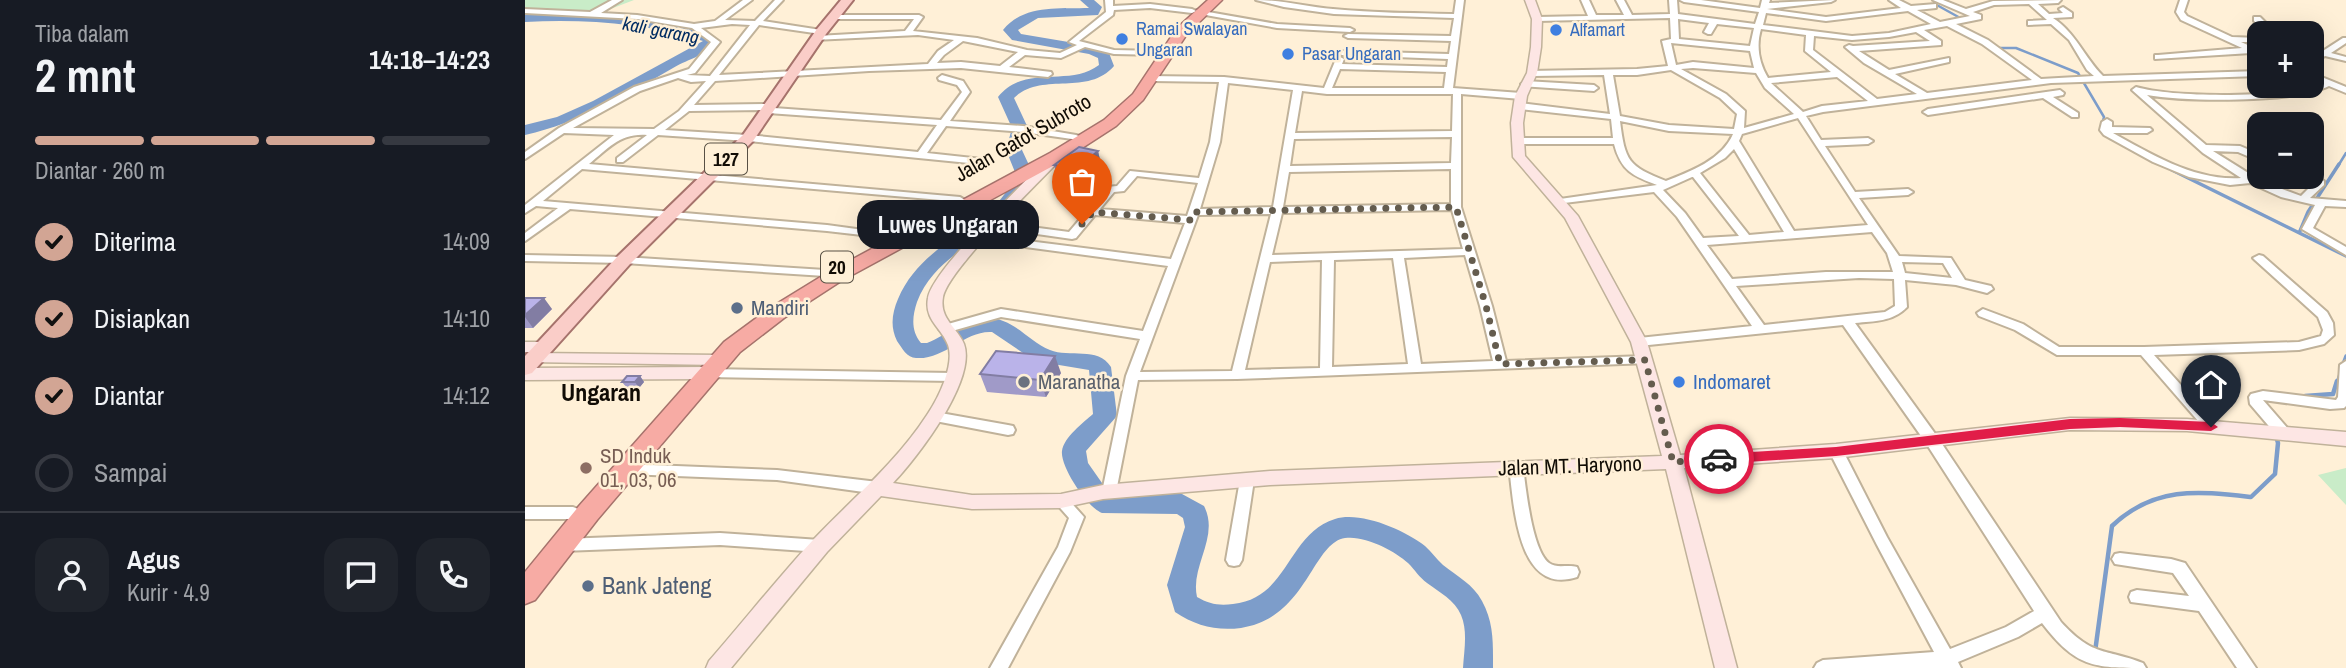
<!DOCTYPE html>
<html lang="id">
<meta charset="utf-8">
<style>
:root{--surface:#171b24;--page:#20242c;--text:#f1f3f6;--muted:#9ea1a6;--line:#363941;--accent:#d2a594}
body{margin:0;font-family:"Archivo Narrow",sans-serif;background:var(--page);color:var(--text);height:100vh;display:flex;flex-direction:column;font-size:26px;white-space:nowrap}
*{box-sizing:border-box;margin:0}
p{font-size:23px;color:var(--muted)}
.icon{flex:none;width:38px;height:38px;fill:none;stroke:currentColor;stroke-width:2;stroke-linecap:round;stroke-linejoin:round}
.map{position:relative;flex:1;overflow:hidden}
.panel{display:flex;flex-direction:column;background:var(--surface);width:525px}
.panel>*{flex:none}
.buttons{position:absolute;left:1722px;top:21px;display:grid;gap:14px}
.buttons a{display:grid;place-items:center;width:77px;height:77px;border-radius:14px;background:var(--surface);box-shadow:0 7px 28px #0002;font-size:35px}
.pin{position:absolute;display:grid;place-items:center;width:60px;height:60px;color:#fff;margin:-72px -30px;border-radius:50% 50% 50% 0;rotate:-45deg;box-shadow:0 0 7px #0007}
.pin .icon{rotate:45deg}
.courier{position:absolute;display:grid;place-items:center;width:70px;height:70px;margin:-35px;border:5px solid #e11d48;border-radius:50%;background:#fff;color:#222;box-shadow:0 2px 9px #0007}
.bubble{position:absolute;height:49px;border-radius:21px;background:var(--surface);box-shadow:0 7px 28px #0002;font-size:23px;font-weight:700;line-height:49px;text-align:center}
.headline em{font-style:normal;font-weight:700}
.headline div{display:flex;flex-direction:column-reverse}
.headline{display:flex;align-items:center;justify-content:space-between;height:119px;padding:0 35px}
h1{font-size:46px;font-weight:700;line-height:52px}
.bar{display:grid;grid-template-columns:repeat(4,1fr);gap:10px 7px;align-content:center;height:84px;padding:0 35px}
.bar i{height:9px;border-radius:5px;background:var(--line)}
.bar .current{background:var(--accent)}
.bar p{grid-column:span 4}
.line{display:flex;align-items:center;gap:18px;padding:0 35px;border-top:2px solid var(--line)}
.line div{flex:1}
.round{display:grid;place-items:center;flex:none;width:74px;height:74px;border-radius:21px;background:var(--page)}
ol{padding:0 35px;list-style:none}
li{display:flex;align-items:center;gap:21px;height:77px}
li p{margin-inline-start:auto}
li .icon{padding:7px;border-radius:50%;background:var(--accent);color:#111;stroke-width:4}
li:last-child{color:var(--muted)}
li i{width:38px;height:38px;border:4px solid var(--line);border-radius:50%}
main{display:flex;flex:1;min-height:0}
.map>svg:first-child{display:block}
.green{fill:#c9ecc8}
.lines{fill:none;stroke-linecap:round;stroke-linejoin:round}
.stream-far2{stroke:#7d9dca;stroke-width:2.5}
.stream-far1{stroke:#7d9dca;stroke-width:3.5}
.stream{stroke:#7d9dca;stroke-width:4.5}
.river{fill:#7d9dca;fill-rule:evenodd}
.street-casing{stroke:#c0b29a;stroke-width:4}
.secondary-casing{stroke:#c0b29a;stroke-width:3}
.primary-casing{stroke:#a6736c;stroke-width:4}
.highway-casing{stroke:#a6736c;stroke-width:3}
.street{fill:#fff;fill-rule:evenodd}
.secondary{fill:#fde6e4;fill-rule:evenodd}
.primary{fill:#facdc8;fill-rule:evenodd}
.highway{fill:#f7aba4;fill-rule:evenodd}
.wall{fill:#a09ac8}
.shaded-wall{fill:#827da3}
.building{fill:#bab3e9;stroke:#827da3;stroke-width:2}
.route{fill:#e11d48}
.done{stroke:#645c4e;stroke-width:7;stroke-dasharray:0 12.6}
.shop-dot{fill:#3f7fe0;stroke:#fff0d7;stroke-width:2.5}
.service-dot{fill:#5c6f8a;stroke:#fff0d7;stroke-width:2.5}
.worship-dot{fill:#6b7280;stroke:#fff0d7;stroke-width:2.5}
.education-dot{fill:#8d6e63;stroke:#fff0d7;stroke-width:2.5}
.labels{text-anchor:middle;stroke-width:5;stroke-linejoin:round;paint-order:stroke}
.far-shop-label{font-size:18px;fill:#366cbe;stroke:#fff0d7;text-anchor:start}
.far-water-label{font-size:19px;font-style:italic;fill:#012b61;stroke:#fff0d7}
.shield{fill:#fff0d7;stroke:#585044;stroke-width:2}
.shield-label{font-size:19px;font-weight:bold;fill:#110c05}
.street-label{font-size:21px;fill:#110c05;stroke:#fff0d7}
.service-label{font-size:21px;fill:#4e5e75;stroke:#fff0d7;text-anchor:start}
.worship-label{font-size:21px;fill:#5b616d;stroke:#fff0d7;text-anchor:start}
.shop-label{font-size:21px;fill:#366cbe;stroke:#fff0d7;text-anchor:start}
.education-label{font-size:21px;fill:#785e54;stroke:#fff0d7;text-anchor:start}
.quarter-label{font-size:24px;font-weight:bold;fill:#110c05;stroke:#fff0d7}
.near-service-label{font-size:24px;fill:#4e5e75;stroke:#fff0d7;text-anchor:start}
</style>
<main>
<section class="panel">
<div class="headline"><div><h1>2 mnt</h1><p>Tiba dalam</p></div><em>14:18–14:23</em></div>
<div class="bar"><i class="current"></i><i class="current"></i><i class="current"></i><i></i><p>Diantar · 260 m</p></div>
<ol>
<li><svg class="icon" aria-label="check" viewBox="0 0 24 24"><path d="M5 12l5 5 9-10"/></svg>Diterima<p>14:09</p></li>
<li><svg class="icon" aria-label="check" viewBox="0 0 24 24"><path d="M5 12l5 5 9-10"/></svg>Disiapkan<p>14:10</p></li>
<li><svg class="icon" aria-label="check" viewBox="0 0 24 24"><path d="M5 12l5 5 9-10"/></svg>Diantar<p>14:12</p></li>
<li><i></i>Sampai</li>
</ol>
<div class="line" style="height:126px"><a class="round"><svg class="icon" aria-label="person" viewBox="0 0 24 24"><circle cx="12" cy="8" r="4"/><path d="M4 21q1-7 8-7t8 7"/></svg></a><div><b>Agus</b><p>Kurir · 4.9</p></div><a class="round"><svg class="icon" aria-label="chat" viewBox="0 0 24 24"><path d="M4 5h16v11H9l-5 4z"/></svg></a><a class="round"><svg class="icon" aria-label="phone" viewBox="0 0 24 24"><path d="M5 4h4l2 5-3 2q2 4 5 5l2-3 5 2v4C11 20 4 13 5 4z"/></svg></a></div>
</section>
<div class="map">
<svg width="1821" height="668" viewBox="0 0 1821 668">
<rect width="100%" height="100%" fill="#fff0d7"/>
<path class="green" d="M0 0H109L75 13 0 11Z
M1821 468V505L1793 475Z"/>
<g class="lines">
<path class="stream-far2" d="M1410 4 1437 19
M1470 48H1491L1553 73 1579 117 1577 124
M1813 166 1821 153"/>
<path class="stream-far1" d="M1647 170 1821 256
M1775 231 1783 212 1814 164
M1818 364 1821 356
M1812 383 1816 371"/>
<path class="stream" d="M1780 396 1808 394 1812 381
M1570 652 1587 526C1629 486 1672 491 1726 497L1750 474 1753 443 1751 436"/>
<path class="river" d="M555 0H569L577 7 573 15 513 18 493 30 496 34 573 47 584 53 589 66C562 97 517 71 489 98L503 128 497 150 510 178C500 191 491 206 480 217 448 246 408 260 392 302 387 317 386 331 396 343H402C422 335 440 319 462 318 489 318 503 341 525 350 544 358 573 346 586 367L592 416 561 451 563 463 584 493 657 494 679 506C695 537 665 566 672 597 684 604 694 606 708 604 764 598 762 534 810 519 836 511 879 530 900 546 907 552 911 559 918 565 933 577 948 584 957 601 969 623 968 643 968 668H938C939 651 943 631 936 615 930 600 914 592 902 583 894 577 890 570 883 563 870 551 840 535 820 538 787 543 782 618 716 628 691 631 671 626 650 612L642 585 660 527 658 518 652 514 577 513C563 508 535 467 537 451 539 437 558 423 568 414L564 370 510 361 467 332C440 330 420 360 391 358 382 358 377 348 372 341 365 327 367 313 373 299 391 256 431 239 465 211 476 201 483 188 492 177L481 150 487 128 473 97C500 63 544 88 574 65L573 58 564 54 487 40 478 30C499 4 534 9 564 8Z
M0 14C54 12 106 14 158 27 170 30 185 32 194 40 181 56 165 58 148 68 99 96 56 122 0 135V125L32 117 68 101 178 41C120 23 60 19 0 22Z"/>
<g class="street-casing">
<path id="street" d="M87 0H97L76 13 112 15 169 24 190 21 218 0H227L200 20 230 21 250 0H258L238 21 296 30 300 32 296 34 234 25 194 75 403 64 413 51 429 40 393 35 289 40 288 38 292 36 380 31 389 19H305V15H394L398 17 388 31 452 38 502 50 535 53 552 45 544 42 581 12 580 0H588V6L625 4 667 9 671 11 667 13 625 8 589 10 588 15 554 41 589 50 633 51H636V55L589 54 560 47 536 58 500 55 484 67 526 72 527 74 523 77 436 68 344 71 190 81 169 105 245 104 249 108 416 120 437 92 432 85 414 80 413 78 417 75 438 81 445 92 425 121 498 126 551 135 554 136V140L498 132 421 126 402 153 457 159 459 161 454 164 223 141 133 135 98 162H92V158L122 135C95 133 84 148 64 164L435 197 440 200 439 202 57 169 18 201 302 225 368 234 372 235 373 237 372 239 302 231 45 209 0 241V233L33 208 11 206 0 213V205L89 135 39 133 0 159V152L34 128 109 87 164 69 186 42 167 28 112 19 0 13V9L65 12ZM207 24 225 25 185 76 162 75 170 73 195 42 176 28ZM438 41 493 52 475 66 436 62 412 63 419 55ZM153 78 166 82 181 81 154 111 129 129 48 128 115 91ZM238 110 243 113 412 125 393 152 223 135 140 130 164 111Z
M731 0C757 0 782 7 808 9 848 13 889 13 929 14L931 0H939L928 88 996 93 1000 96 996 99 936 94V207L967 306 981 361 1120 356 1126 360 1124 363 712 379 613 380 591 492 589 496 584 498 579 496 577 492 601 376 615 339 476 317 420 333 414 329 416 326 476 309 618 331 643 266 455 241 450 238 455 235 646 259 660 223 570 215 551 238 547 239 469 228 464 225 469 222 544 232 582 187 592 186 605 171 674 178 685 142 694 82 627 81 623 78 624 76 699 77 799 88 811 59 815 57 819 59 817 64 922 67 923 59 817 55 813 53 817 51 924 54 926 41 823 38 819 36 823 34 926 36 929 18 809 14 759 7ZM815 69 921 72 919 88H807ZM703 83 768 90 748 207 675 209 695 142ZM777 91 802 94H928L927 131 770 133ZM927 137 926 163 765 166 769 139ZM926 169V204L758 207 764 172ZM612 176 673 183 662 216 575 209 589 192 599 191ZM927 210 938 249 747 255 757 213ZM746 214 707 371 615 372 673 215ZM940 255 955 306 968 361 896 364 879 258ZM868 258 883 364 807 367 809 260ZM797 260 795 368 720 370 745 262Z
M1056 0H1064L1071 15H1099L1091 0H1099L1107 15 1145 14 1144 0H1152L1153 14 1230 24 1234 12 1159 2 1155 0H1176L1235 8 1237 0H1245L1244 3 1310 0 1306 2 1242 9 1301 17 1376 8 1364 0H1374L1386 6 1411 4V8L1392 10 1415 22 1445 16 1408 0H1418L1441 9 1468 1 1536 0 1533 3 1513 4 1524 14 1538 13 1534 9 1538 7 1547 13V17L1528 18C1550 32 1560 58 1578 76L1734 71V76L1526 83 1298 112 1281 116 1296 140 1343 138 1348 141 1343 144 1300 146 1330 192 1383 189 1388 192 1383 195 1334 198 1374 256 1426 258 1440 280 1466 286 1468 289 1462 293 1431 285 1380 280 1382 307C1367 322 1350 321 1330 323L1411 435 1536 622C1568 657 1579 648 1618 663L1621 668C1567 668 1551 667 1517 623L1493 637 1433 662 1436 668H1289L1292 663 1298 660 1409 652 1352 545 1304 451 1306 447H1316L1362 537 1425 649 1481 627 1509 611 1401 443 1318 325 1114 346 1110 345 1108 342 1114 338 1227 326 1152 217 1129 192 1031 204V200L1035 199 1132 185C1108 176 1096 171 1089 144H993L988 141 993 138H1088L1086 119 994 109 990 106 994 103 1085 114 1079 75 1007 76 1003 73 1004 71 1112 69 1143 66 1137 41 1146 39 1145 18 1012 21 1008 19 1012 17 1063 16ZM1504 4 1522 20 1503 21V25L1526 24 1544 40 1562 70 1569 76 1516 79 1463 40 1431 24 1456 19V15L1448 12 1469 5ZM1383 11 1406 24 1364 33 1327 36 1238 25 1241 13 1301 21ZM1153 19 1184 23 1179 32 1183 34H1186L1192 24 1229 28 1225 46 1154 39ZM1422 26 1457 44 1507 80 1402 93 1370 74 1424 62V58L1364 70 1334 51 1416 45V41L1399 30ZM1236 29 1281 35 1280 51 1306 72 1243 78C1234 63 1231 46 1236 29ZM1391 32 1405 41 1328 46 1324 45 1320 47 1339 63 1392 94 1352 99 1288 50 1289 36 1327 40 1364 37ZM1146 43 1225 51 1229 68 1168 62 1151 65ZM1168 68 1231 73 1240 88 1269 114 1219 128 1220 111 1201 94 1156 69ZM1146 70 1195 98 1212 114 1209 129 1144 125 1095 116 1088 75H1112ZM1312 77 1343 101 1297 106 1278 112 1246 83ZM1273 118 1343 225 1269 231 1214 141 1217 134ZM1095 121 1144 131 1208 134C1197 160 1164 172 1141 181 1103 166 1100 161 1095 121ZM1209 149 1259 232 1224 235 1175 173 1200 158ZM1167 177H1168L1214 236 1178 238 1160 213 1138 190ZM1347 232 1362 253 1368 272H1301L1207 279 1182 245ZM1377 262 1418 263 1427 278 1380 273ZM1334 278 1369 279 1370 306 1360 312 1239 325 1211 286Z
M1655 0H1663L1659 12 1662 16 1707 37 1734 38V42H1716L1734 50V55L1726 53 1630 59V55H1633L1717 48 1656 20 1651 12Z
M672 10 752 24 825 28 829 30 825 32 752 28 675 14 671 12Z
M1729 17H1735L1751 33H1743L1729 21Z
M1818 38H1821V43L1806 53 1821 57V61L1800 56 1787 63V58Z
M1787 73 1821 87V93L1804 86C1770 103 1661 102 1622 95L1681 145 1715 146 1734 154V161L1713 152 1688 151 1736 181 1776 196 1788 184 1778 177H1787V175L1799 181V185L1785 198 1821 201V207L1800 206 1788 228 1821 247V255L1777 229 1790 205 1756 197 1725 183 1705 185 1664 177 1628 162 1579 135 1575 130 1577 122 1582 119 1587 122V127L1625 128 1627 130 1622 133H1588C1628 155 1670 181 1716 178L1678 153 1607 90 1611 87C1650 98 1758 98 1796 84L1787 79Z
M1000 81 1069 85 1073 88 1069 91 997 86 996 84Z
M1535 90 1539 93 1538 95 1528 97 1553 113V117H1547L1518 98 1403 115 1398 112 1403 109Z
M0 255 99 257 300 270 306 273 300 276 99 263 0 261Z
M1734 255 1738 256 1802 312 1808 323 1809 335 1799 344 1774 350 1629 355 1691 424 1693 427 1691 430H1681L1616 355H1532L1490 330 1454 316 1452 313 1458 309 1498 324 1534 347H1619L1774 342 1796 336 1798 330 1793 317 1730 260 1728 258Z
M1821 361V406L1819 408 1805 409 1738 400 1764 430 1766 434 1764 438H1754L1725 404 1724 397 1726 394 1738 391 1811 400 1813 397 1815 365Z
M182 369 428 373 434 377 428 381 182 377 176 373Z
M410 412 483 425 488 426 490 430 488 434 483 435 405 420 403 417 405 414Z
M991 462 996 463 998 467C1001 489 1007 550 1024 563 1032 569 1043 564 1052 567L1054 572 1052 577C992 597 989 504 984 467L986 463Z
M101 464 252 470 353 482 358 484 360 488 358 492 353 494 252 480 101 474 96 473 94 469 96 465Z
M722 474 727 476 729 480 717 560 714 565 709 566 704 565 701 560 715 480 717 476Z
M536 495 541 497 559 517 545 552 483 668H465L533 547 544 518 529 501 531 497Z
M0 507H48L53 509 55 513 53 517 48 519H0Z
M195 533 295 540 300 542 303 546 300 550 295 552 195 545 38 551 33 549 30 545 33 541 38 539Z
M1595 553 1646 559 1660 563 1731 668H1712L1674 611 1606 602 1604 597 1606 592 1612 590 1664 596 1648 573 1590 564 1587 559 1590 554Z"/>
</g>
<g class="secondary-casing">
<path id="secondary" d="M1000 0H1010L1017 19 1016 47 1012 73 1002 96 998 123 1000 156 1053 216 1122 342 1155 455 1311 444 1545 418 1662 419 1821 432V446L1662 431 1545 430 1311 458 1159 468 1212 668H1190L1141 469 745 485 578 499 536 508 447 509 356 496 302 552 206 668H181L184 661C219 621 252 579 288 540 327 499 371 463 402 415 413 399 430 365 423 345 416 327 399 320 403 298 407 270 503 179 527 154H535V160C512 184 423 270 418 297 414 319 432 327 439 344 452 380 392 458 368 483L447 495 536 494 578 485 745 471 1137 456 1106 342 1040 218 988 157 986 123 990 96 1002 73 1006 47 1007 19Z
M0 342H19L27 347 19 352H0Z
M9 353 194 355 202 360 194 365 3 362 1 358Z
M182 367 190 373 182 379 0 380V368Z"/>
</g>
<g class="primary-casing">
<path id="primary" d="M316 0H328L301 34 228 141 105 264 7 373 0 375V356L93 256 218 135 292 29Z"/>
</g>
<g class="highway-casing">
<path id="highway" d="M683 0H697L662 34 618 100 591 126 537 161 316 281 259 318 215 352 72 520 10 600 0 604V572L54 506 199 342 245 308 302 273 525 153 579 120 608 94 652 28Z"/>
</g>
<use href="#street" class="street"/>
<use href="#secondary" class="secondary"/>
<use href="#primary" class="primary"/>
<use href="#highway" class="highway"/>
</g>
<path class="wall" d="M573 151 575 160 563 170 552 168 545 176 532 175 529 165Z
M0 298 27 309 8 328H0Z
M536 373 521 397 462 392 455 374Z
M115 376 119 382 114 388H102L97 382Z"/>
<path class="shaded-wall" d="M573 151 575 160 563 170 561 161Z
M549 158 552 168 545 176 543 167Z
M19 298 27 309 8 328 0 317V315Z
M530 356 536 373 521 397 515 380Z
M115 376 119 382 114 388 110 382Z"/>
<path class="building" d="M554 147 573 151 561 161 549 158 543 167 529 165Z
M0 298H19L0 315Z
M471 351 530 356 515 380 455 374Z
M102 376H115L110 382H97Z"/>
<path class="route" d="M1595 418 1686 422 1693 427 1686 431 1595 427 1545 429 1311 456 1194 464 1187 459 1194 454 1311 447 1545 419Z"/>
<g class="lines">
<path class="done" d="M557 224 568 212 666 220 669 212 931 207 961 306 975 364 1120 360 1148 462 1194 459"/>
</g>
<g class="shop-dot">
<circle cx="1031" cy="30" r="7"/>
<circle cx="597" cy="39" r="7"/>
<circle cx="763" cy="54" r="7"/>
<circle cx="1154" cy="382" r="7"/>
</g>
<g class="service-dot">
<circle cx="212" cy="308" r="7"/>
<circle cx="63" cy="586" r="7"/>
</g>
<circle class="worship-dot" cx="499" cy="382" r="7"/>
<circle class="education-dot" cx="61" cy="468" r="7"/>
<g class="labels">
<g class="far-shop-label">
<text x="611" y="35">Ramai Swalayan<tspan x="611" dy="21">Ungaran</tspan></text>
<text x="1045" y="36">Alfamart</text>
<text x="777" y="60">Pasar Ungaran</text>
</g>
<g class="far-water-label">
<text transform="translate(136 30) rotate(11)" y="7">kali garang</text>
</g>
<g class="shield">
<rect x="180" y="143.5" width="42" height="31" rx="5"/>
<rect x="296" y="251.5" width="32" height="31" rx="5"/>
</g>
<g class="shield-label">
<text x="201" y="166">127</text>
<text x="312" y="274">20</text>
</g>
<g class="street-label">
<text transform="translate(498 138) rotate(-30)" y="7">Jalan Gatot Subroto</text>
<text transform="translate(1045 466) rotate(-2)" y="7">Jalan MT. Haryono</text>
</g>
<g class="service-label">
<text x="226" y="315">Mandiri</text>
</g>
<g class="worship-label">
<text x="513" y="389">Maranatha</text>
</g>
<g class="shop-label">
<text x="1168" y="389">Indomaret</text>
</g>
<g class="education-label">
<text x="75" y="463">SD Induk<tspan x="75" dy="24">01, 03, 06</tspan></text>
</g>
<g class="quarter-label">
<text x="76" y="401">Ungaran</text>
</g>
<g class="near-service-label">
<text x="77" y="594">Bank Jateng</text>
</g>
</g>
</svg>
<div class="buttons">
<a>+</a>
<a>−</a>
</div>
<div class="pin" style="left:557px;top:224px;background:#ea580c"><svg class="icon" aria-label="bag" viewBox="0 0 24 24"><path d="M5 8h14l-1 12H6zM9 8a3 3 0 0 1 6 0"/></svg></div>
<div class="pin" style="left:1686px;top:427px;background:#1f2937"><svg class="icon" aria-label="home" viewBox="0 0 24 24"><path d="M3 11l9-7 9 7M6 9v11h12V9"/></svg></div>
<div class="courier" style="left:1194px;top:459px"><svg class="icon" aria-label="car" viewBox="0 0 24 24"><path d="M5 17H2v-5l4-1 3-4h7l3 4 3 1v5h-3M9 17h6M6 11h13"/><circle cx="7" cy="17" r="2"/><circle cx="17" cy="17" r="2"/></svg></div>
<div class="bubble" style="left:332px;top:200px;width:182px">Luwes Ungaran</div>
</div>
</main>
